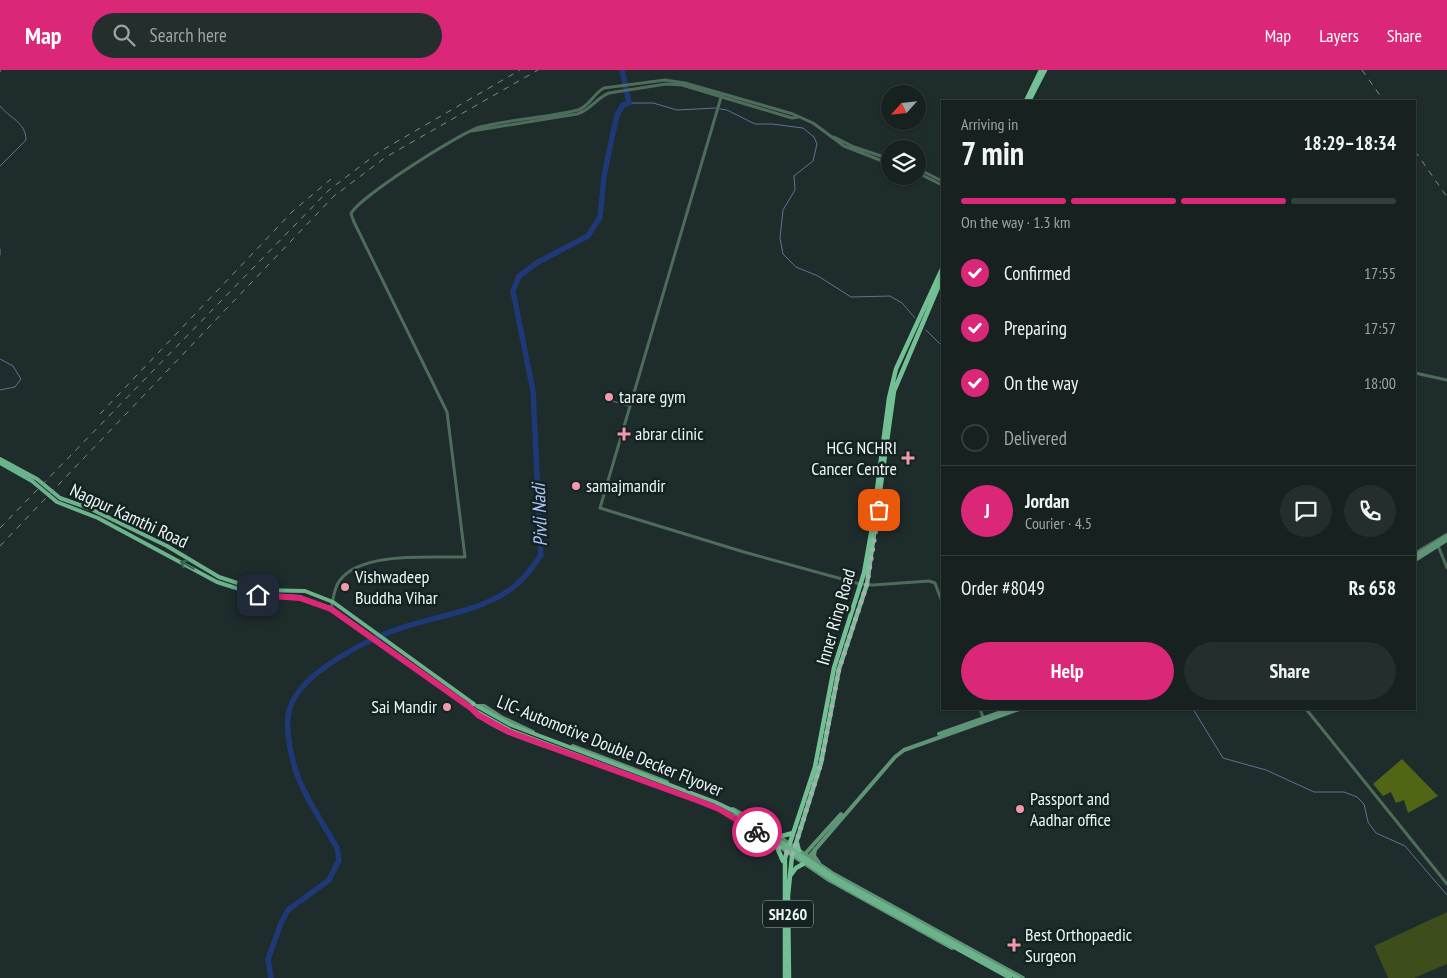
<!DOCTYPE html>
<meta charset="utf-8">
<style>
:root{--surface:#162120;--page:#232e2d;--text:#f1f3f6;--muted:#9ea3a5;--line:#353e3e;--accent:#db2777}
body{margin:0;font-family:"PT Sans Narrow",sans-serif;background:var(--page);color:var(--text);height:100vh;display:flex;flex-direction:column;font-size:19px;white-space:nowrap}
*{box-sizing:border-box;margin:0}
p{font-size:16px;color:var(--muted)}
.icon{flex:none;width:28px;height:28px;fill:none;stroke:currentColor;stroke-width:2;stroke-linecap:round;stroke-linejoin:round}
.map{position:relative;flex:1;overflow:hidden}
.panel{position:absolute;left:941px;top:30px;width:475px;height:610px;display:flex;flex-direction:column;background:var(--surface);border-radius:0px;box-shadow:0 1px 4px #0004,0 0 0 1px var(--line)}
.panel>*{flex:none}
.needle{width:32px;rotate:243deg}
.tools{position:absolute;left:881px;top:15px;display:grid;gap:10px}
.tools a{display:grid;place-items:center;width:45px;height:45px;border-radius:50%;background:var(--surface);box-shadow:0 1px 4px #0004,0 0 0 1px var(--line);font-size:25px}
.pin{position:absolute;display:grid;place-items:center;width:42px;height:42px;color:#fff;margin:-21px;border-radius:10px;box-shadow:0 2px 8px #0006}
.courier{position:absolute;display:grid;place-items:center;width:50px;height:50px;margin:-25px;border:4px solid #db2777;border-radius:50%;background:#fff;color:#222;box-shadow:0 1px 6px #0007}
.headline em{font-style:normal;font-weight:700}
.headline div{display:flex;flex-direction:column-reverse}
.headline{display:flex;align-items:center;justify-content:space-between;height:85px;padding:0 20px}
h1{font-size:32px;font-weight:700;line-height:38px}
.bar{display:grid;grid-template-columns:repeat(4,1fr);gap:8px 5px;align-content:center;height:60px;padding:0 20px}
.bar i{height:6px;border-radius:4px;background:var(--line)}
.bar .current{background:var(--accent)}
.bar p{grid-column:span 4}
.line{display:flex;align-items:center;gap:12px;padding:0 20px;border-top:1px solid var(--line)}
.line div{flex:1}
.round{display:grid;place-items:center;flex:none;width:52px;height:52px;border-radius:26px;background:var(--page)}
ol{padding:0 20px;list-style:none}
li{display:flex;align-items:center;gap:15px;height:55px}
li p{margin-inline-start:auto}
li .icon{padding:5px;border-radius:50%;background:var(--accent);color:#fff;stroke-width:4}
li:last-child{color:var(--muted)}
li i{width:28px;height:28px;border:2px solid var(--line);border-radius:50%}
.primary-button{display:flex;gap:10px;margin-top:auto;padding:10px 20px}
.primary-button a{flex:1;height:58px;border-radius:30px;background:var(--accent);color:#fff;font-size:20px;font-weight:700;line-height:58px;text-align:center}
.primary-button a+a{background:var(--page);color:var(--text)}
header{display:flex;align-items:center;gap:30px;box-sizing:border-box;height:70px;padding:0 25px;background:var(--accent);color:#fff}
header strong{font-size:24px}
nav{display:flex;gap:28px;margin-inline-start:auto;font-size:18px}
.search{width:350px;height:45px;background:var(--page);display:flex;align-items:center;gap:12px;box-sizing:border-box;padding:0 18px;border-radius:28px;color:var(--muted);font-size:19px}
.map>svg:first-child{display:block}
.green{fill:#3e4d1c}
.forest{fill:#516614}
.lines{fill:none;stroke-linecap:round;stroke-linejoin:round}
.stream{stroke:#5c729b;stroke-width:1}
.river{stroke:#1e3975;stroke-width:5.5}
.tertiary{stroke:#4d6d5a;stroke-width:3}
.secondary{stroke:#5f9476;stroke-width:4}
.primary{stroke:#6cb28b;stroke-width:4}
.trunk{stroke:#72c094;stroke-width:4.5}
.rail{stroke:#7f8b8a;stroke-width:1;stroke-dasharray:6 6;stroke-linecap:butt}
.primary-bridge{stroke:#6cb28b;stroke-width:4}
.oneway{stroke:#3c6351}
.done{stroke:#a5afae;stroke-width:5;stroke-dasharray:0 9}
.route{stroke:#db2777;stroke-width:6}
.poi-dot{fill:#f39aaa;stroke:#152222;stroke-width:2}
.labels{text-anchor:middle;stroke-width:5;stroke-linejoin:round;paint-order:stroke}
.shield{fill:#152222;stroke:#acb6b6;stroke-width:1}
.shield-label{font-size:16px;font-weight:bold;fill:#edf6f5}
.poi-label{font-size:18px;fill:#edf6f5;stroke:#152222;text-anchor:start}
.street-label{font-size:18px;fill:#edf6f5;stroke:#152222}
.water-label{font-size:19px;font-style:italic;fill:#aac6fc;stroke:#152222}
</style>
<header>
<strong>Map</strong>
<div class="search"><svg class="icon" aria-label="search" viewBox="0 0 24 24"><circle cx="10" cy="10" r="6"/><path d="M15 15l6 6"/></svg>Search here</div>
<nav><a>Map</a><a>Layers</a><a>Share</a></nav>
</header>
<div class="map">
<svg width="1447" height="908" viewBox="0 0 1447 908">
<rect width="100%" height="100%" fill="#1e2c2b"/>
<path class="green" d="M1447 842V894L1414 908H1388L1374 876Z"/>
<path class="forest" d="M1402 689 1438 726 1408 743 1404 730 1396 733 1391 722 1383 726 1373 714Z"/>
<g class="lines">
<path class="stream" d="M0 2 1 0
M629 33H653L677 40 716 38
M0 36C9 48 26 52 26 70L0 96
M720 39 727 40 755 54H772L803 58 814 67 817 74 813 91 794 106 795 120 783 140 780 168 783 184 796 197 818 206 851 227 890 226 902 233 915 248
M0 179V185
M926 260 942 276
M0 289 13 296 21 309 15 317 0 320
M606 329 628 336
M1193 639 1223 688 1266 700 1314 722H1344L1357 727 1364 734 1368 752 1376 763 1405 776 1447 825"/>
<path class="river" d="M271 908 268 889 281 853 288 840 329 810 339 790 337 778C322 751 300 721 293 691 289 676 285 652 290 638 300 603 368 569 401 558 436 546 477 542 508 521 522 512 532 498 541 485L533 321 513 221 519 206 538 192 588 166 600 147 604 107 610 77 617 45 623 35 629 33 622 0"/>
<path class="tertiary" d="M722 24 600 438 744 482 860 514 873 515 929 511 935 513 942 532
M472 61 577 44C591 40 596 28 609 23L666 14 682 15 792 48 798 47
M834 67 854 77 890 89
M918 99 942 111
M918 103 942 115
M1415 303 1447 310
M1439 478 1447 498
M1415 483 1447 464
M331 539C333 530 334 517 340 510 362 481 431 488 465 487L447 342 354 152 351 144C356 129 461 62 480 57 512 49 545 48 578 40 590 36 593 24 604 18L665 10 685 13 793 44 813 53 844 76 890 94
M980 639 984 650
M1306 639 1447 814"/>
<path class="secondary" d="M1415 486 1447 466
M1415 490 1447 470
M477 636H484L501 647 533 662
M474 640C490 661 552 678 578 687
M939 664 1010 639
M573 676 667 712
M733 739 759 753 832 803 1023 908
M761 764 829 810 952 878
M815 779 814 786 819 793
M804 785 841 744
M807 789 895 687 904 680 1019 639"/>
<path class="primary" d="M0 389 37 409 60 428 91 439 167 476 219 507 259 520 305 521 333 532 474 634
M0 393 32 411 57 432 98 448 217 512 258 525 300 527 331 539 472 639"/>
<path class="trunk" d="M1026 31 1041 0
M1029 31 1045 0
M471 638 473 634
M778 767 793 763
M797 773 799 781
M776 775 783 791
M790 806 796 798 803 794
M785 908V788L815 697 834 598 864 503 872 458 889 328 896 299 942 199
M789 908 788 826 792 786 821 693 839 599 867 514 894 321 942 208"/>
<path class="rail" d="M1362 0 1384 31
M1415 81 1447 127
M100 344 293 141 331 109
M0 458 329 120 379 82 520 0
M0 476 334 126 386 87 538 0
M648 708 710 731 748 750 846 816 1015 908"/>
<path class="primary-bridge" d="M477 636 511 655 715 732 732 740 837 809 1018 908
M474 640 510 660 720 739 748 754 836 812 1010 908"/>
</g>
<defs><path id="oneway-shaft" d="M-6 0H5M1.5-3L5.5 0L1.5 3" fill="none" stroke-width="1.6" stroke-linecap="round" stroke-linejoin="round" transform="scale(1.25)"/></defs>
<use class="oneway" href="#oneway-shaft" transform="translate(187 495) rotate(-150)"/>
<g class="lines">
<path class="done" d="M757 762 792 786 821 693 839 599 867 514 879 440"/>
<path class="route" d="M258 525 300 528 331 539 471 638 478 645 509 662 699 731 719 739 757 762"/>
</g>
<g class="poi-dot">
<circle cx="609" cy="327" r="5"/>
<path d="M621.5 356.5h5v5h5v5h-5v5h-5v-5h-5v-5h5z"/>
<path d="M905.5 380.5h5v5h5v5h-5v5h-5v-5h-5v-5h5z"/>
<circle cx="576" cy="416" r="5"/>
<circle cx="345" cy="517" r="5"/>
<circle cx="447" cy="637" r="5"/>
<circle cx="1020" cy="739" r="5"/>
<path d="M1011.5 867.5h5v5h5v5h-5v5h-5v-5h-5v-5h5z"/>
</g>
<g class="labels">
<rect class="shield" x="763" y="830.5" width="50" height="27" rx="4"/>
<g class="shield-label">
<text x="788" y="850">SH260</text>
</g>
<g class="poi-label">
<text x="619" y="333">tarare gym</text>
<text x="635" y="370">abrar clinic</text>
<text x="897" y="384" text-anchor="end">HCG NCHRI<tspan x="897" dy="21">Cancer Centre</tspan></text>
<text x="586" y="422">samajmandir</text>
<text x="355" y="513">Vishwadeep<tspan x="355" dy="21">Buddha Vihar</tspan></text>
<text x="437" y="643" text-anchor="end">Sai Mandir</text>
<text x="1030" y="735">Passport and<tspan x="1030" dy="21">Aadhar office</tspan></text>
<text x="1025" y="871">Best Orthopaedic<tspan x="1025" dy="21">Surgeon</tspan></text>
</g>
<g class="street-label">
<text transform="translate(129 446) rotate(25)" y="6">Nagpur Kamthi Road</text>
<text transform="translate(836 547) rotate(-74)" y="6">Inner Ring Road</text>
<text transform="translate(610 676) rotate(22)" y="6">LIC- Automotive Double Decker Flyover</text>
</g>
<g class="water-label">
<text transform="translate(539 445) rotate(-92)" y="7">Pivli Nadi</text>
</g>
</g>
</svg>
<div class="tools">
<a><svg class="needle" viewBox="-14 -14 28 28"><path d="M0-13l5 13h-10z" fill="#e53935"/><path d="M0 13l5-13h-10z" fill="#9ea3a5"/></svg></a>
<a><svg class="icon" aria-label="layers" viewBox="0 0 24 24"><path d="M12 4l9 5-9 5-9-5zM3 14l9 5 9-5"/></svg></a>
</div>
<div class="pin" style="left:879px;top:440px;background:#ea580c"><svg class="icon" aria-label="bag" viewBox="0 0 24 24"><path d="M5 8h14l-1 12H6zM9 8a3 3 0 0 1 6 0"/></svg></div>
<div class="pin" style="left:258px;top:525px;background:#1f2937"><svg class="icon" aria-label="home" viewBox="0 0 24 24"><path d="M3 11l9-7 9 7M6 9v11h12V9"/></svg></div>
<div class="courier" style="left:757px;top:762px"><svg class="icon" aria-label="bike" viewBox="0 0 24 24"><circle cx="6" cy="16" r="4"/><circle cx="18" cy="16" r="4"/><path d="M6 16l4-8h5l3 8M10 8l3 8H6M13 5h3"/></svg></div>
<section class="panel">
<div class="headline"><div><h1>7 min</h1><p>Arriving in</p></div><em>18:29–18:34</em></div>
<div class="bar"><i class="current"></i><i class="current"></i><i class="current"></i><i></i><p>On the way · 1.3 km</p></div>
<ol>
<li><svg class="icon" aria-label="check" viewBox="0 0 24 24"><path d="M5 12l5 5 9-10"/></svg>Confirmed<p>17:55</p></li>
<li><svg class="icon" aria-label="check" viewBox="0 0 24 24"><path d="M5 12l5 5 9-10"/></svg>Preparing<p>17:57</p></li>
<li><svg class="icon" aria-label="check" viewBox="0 0 24 24"><path d="M5 12l5 5 9-10"/></svg>On the way<p>18:00</p></li>
<li><i></i>Delivered</li>
</ol>
<div class="line" style="height:90px"><b class="round" style="background:var(--accent);color:#fff">J</b><div><b>Jordan</b><p>Courier · 4.5</p></div><a class="round"><svg class="icon" aria-label="chat" viewBox="0 0 24 24"><path d="M4 5h16v11H9l-5 4z"/></svg></a><a class="round"><svg class="icon" aria-label="phone" viewBox="0 0 24 24"><path d="M5 4h4l2 5-3 2q2 4 5 5l2-3 5 2v4C11 20 4 13 5 4z"/></svg></a></div>
<div class="line" style="height:65px"><div>Order #8049</div><b>Rs 658</b></div>
<div class="primary-button"><a>Help</a><a>Share</a></div>
</section>
</div>
